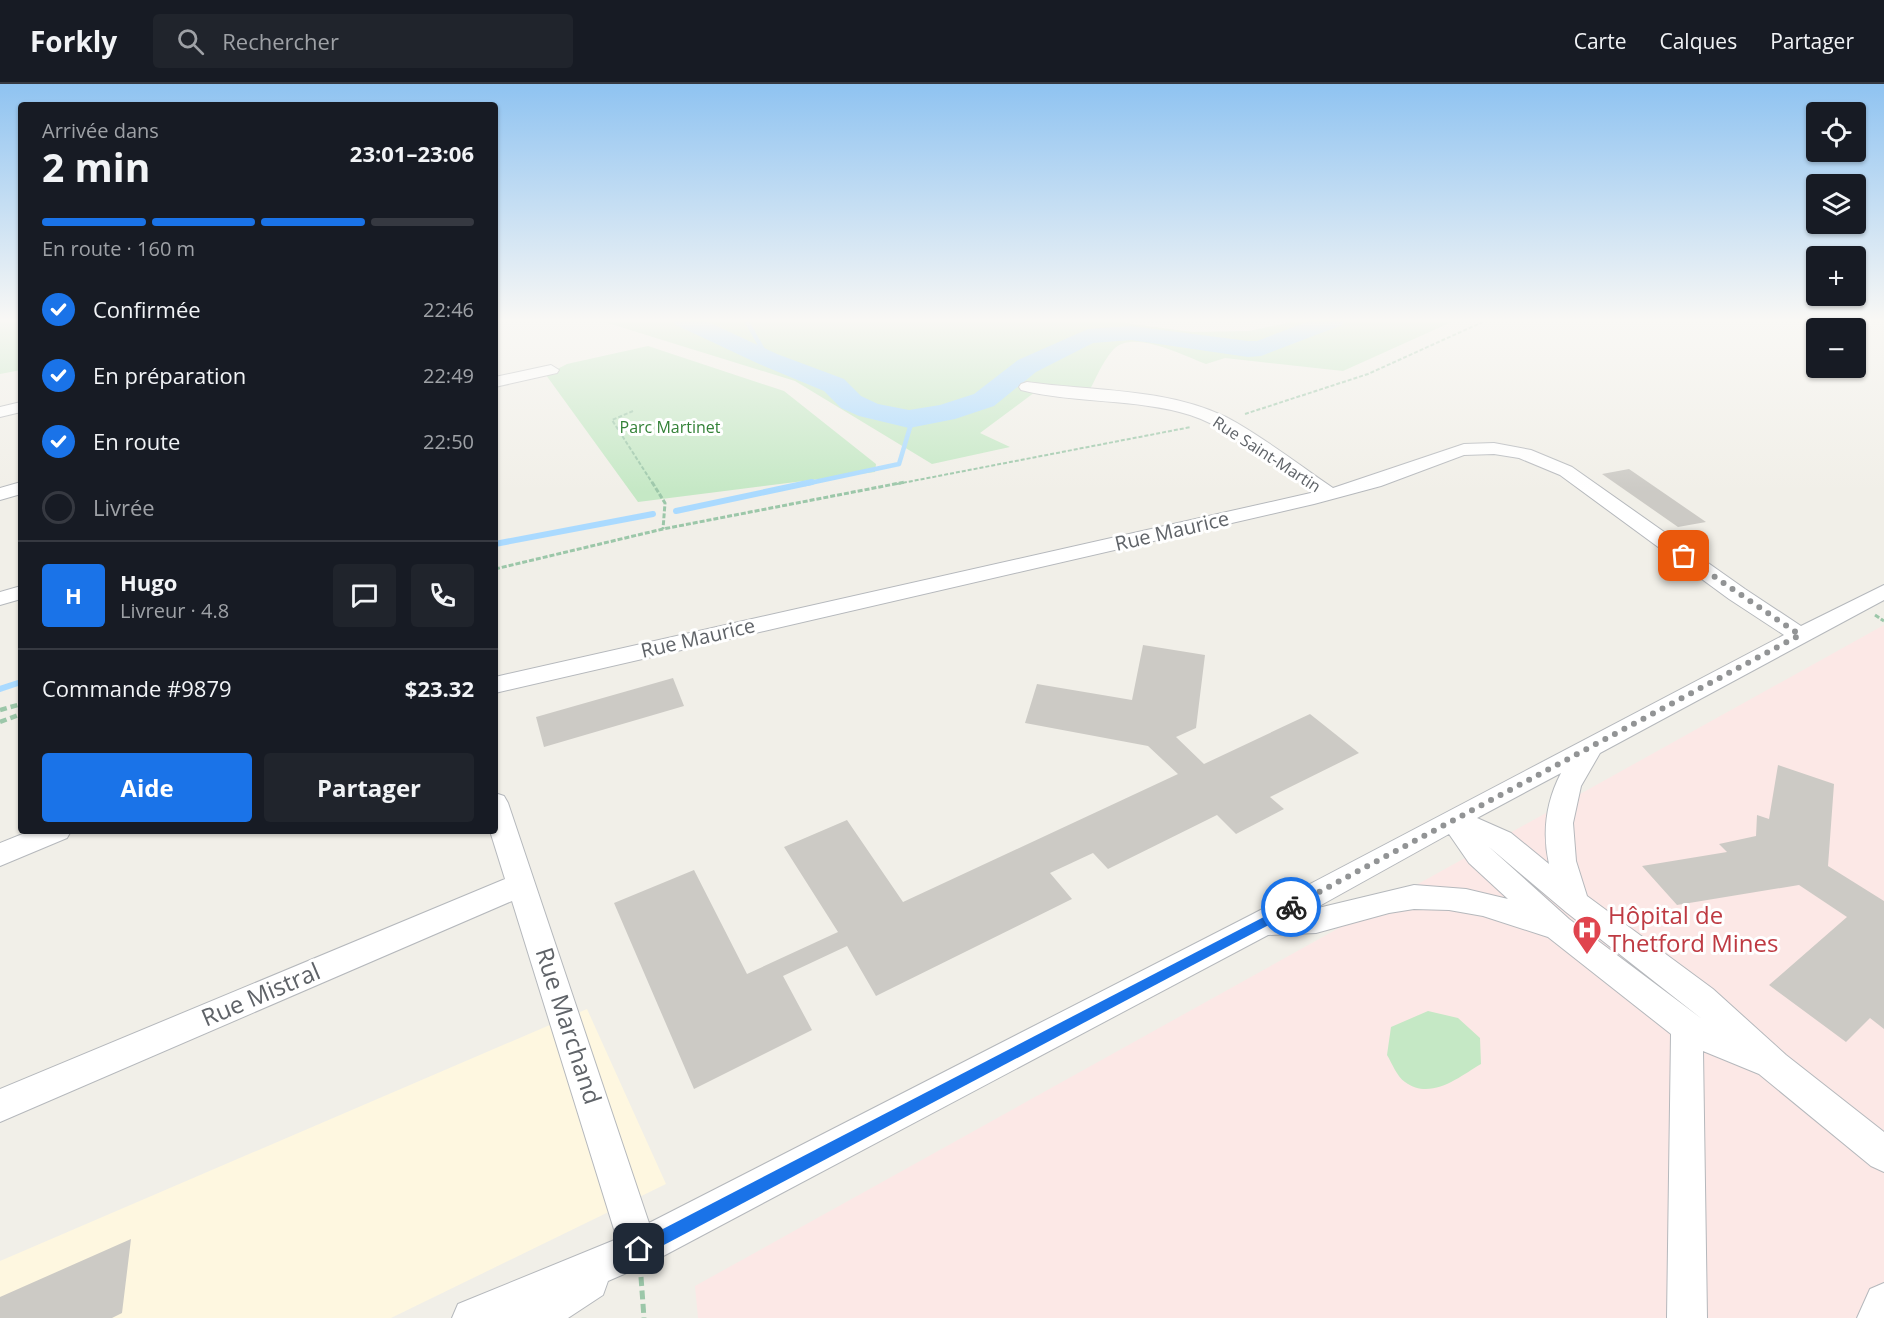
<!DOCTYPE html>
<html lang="fr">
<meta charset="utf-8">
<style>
:root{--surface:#171b24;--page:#20242c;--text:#f1f3f6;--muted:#9ea1a6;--line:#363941;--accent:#1a73e8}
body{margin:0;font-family:"Open Sans",sans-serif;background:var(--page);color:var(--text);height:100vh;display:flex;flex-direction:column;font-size:22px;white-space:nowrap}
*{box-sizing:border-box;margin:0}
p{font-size:20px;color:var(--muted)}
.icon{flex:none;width:33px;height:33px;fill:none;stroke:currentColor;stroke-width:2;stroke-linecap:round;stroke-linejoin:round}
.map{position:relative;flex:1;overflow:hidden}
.drawer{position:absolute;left:18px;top:18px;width:480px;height:732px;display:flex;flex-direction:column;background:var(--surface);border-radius:6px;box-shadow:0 2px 4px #0004}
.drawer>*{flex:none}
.fabs{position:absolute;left:1806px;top:18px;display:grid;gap:12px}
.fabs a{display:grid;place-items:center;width:60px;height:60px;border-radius:6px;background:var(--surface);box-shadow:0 2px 4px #0004;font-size:30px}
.pin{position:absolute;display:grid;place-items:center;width:51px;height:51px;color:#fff;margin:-26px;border-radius:12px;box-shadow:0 3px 9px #0006}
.courier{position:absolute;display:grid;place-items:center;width:60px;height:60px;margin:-30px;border:4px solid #1a73e8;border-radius:50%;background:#fff;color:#222;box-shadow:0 2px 8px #0007}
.head em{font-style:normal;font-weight:700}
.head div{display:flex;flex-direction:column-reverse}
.head{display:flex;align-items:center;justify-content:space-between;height:102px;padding:0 24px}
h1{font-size:39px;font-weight:700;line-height:45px}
.bar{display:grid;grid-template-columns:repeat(4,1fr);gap:9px 6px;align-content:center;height:72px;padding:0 24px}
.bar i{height:8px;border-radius:4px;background:var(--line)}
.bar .selected{background:var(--accent)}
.bar p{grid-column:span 4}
.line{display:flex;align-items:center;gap:15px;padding:0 24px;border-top:2px solid var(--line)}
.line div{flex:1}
.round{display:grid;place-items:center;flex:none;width:63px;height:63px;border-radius:6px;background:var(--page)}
ol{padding:0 24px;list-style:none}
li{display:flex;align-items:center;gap:18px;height:66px}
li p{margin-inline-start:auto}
li .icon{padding:6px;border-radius:50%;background:var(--accent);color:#fff;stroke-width:4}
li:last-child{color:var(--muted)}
li i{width:33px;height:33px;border:3px solid var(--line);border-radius:50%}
.action{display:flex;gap:12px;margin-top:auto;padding:12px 24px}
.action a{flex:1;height:69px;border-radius:6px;background:var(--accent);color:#fff;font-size:24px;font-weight:700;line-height:69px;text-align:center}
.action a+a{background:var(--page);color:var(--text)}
header{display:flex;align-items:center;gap:36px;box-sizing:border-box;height:84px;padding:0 30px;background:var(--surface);border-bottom:2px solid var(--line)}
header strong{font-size:28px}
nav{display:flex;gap:33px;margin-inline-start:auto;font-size:21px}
.search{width:420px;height:54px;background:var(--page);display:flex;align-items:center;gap:15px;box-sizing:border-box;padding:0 21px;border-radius:6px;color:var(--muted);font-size:22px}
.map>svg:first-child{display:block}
.commercial{fill:#fef7e0}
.medical{fill:#fce8e6}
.green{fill:#c5e8c5}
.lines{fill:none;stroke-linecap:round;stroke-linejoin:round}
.stream-far1{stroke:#aadaff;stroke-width:4.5}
.stream{stroke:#aadaff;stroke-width:6}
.river{fill:#aadaff;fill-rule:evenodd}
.building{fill:#cccac5}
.minor-casing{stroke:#b5b8bc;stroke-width:2}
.path-far3{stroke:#9cc7a9;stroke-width:2;stroke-dasharray:4 2;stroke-linecap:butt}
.path-far2{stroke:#9cc7a9;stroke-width:3;stroke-dasharray:5 2;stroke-linecap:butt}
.path-far1{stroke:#9cc7a9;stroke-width:4.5;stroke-dasharray:7 4;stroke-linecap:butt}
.path{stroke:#9cc7a9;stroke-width:5;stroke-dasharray:9 4.5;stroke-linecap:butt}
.minor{fill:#fff;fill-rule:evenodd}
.route{fill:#1a73e8}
.done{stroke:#929495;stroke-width:6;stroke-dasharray:0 10.8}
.labels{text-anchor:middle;stroke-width:6;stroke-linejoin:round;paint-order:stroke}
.far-park-label{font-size:16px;fill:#348238;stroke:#fff}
.far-street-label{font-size:16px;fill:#5f6368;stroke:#fff}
.street-label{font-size:20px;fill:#5f6368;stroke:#fff}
.near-health-label{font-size:24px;fill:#be3a42;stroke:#fff;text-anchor:start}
.near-street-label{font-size:24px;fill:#5f6368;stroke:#fff}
</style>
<header>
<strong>Forkly</strong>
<div class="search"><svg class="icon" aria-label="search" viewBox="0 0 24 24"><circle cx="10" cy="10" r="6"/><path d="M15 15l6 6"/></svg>Rechercher</div>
<nav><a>Carte</a><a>Calques</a><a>Partager</a></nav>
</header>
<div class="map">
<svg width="1884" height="1234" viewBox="0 0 1884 1234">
<rect width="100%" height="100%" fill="#f1efe8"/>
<path class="commercial" d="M587 925 666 1100 391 1234H0V1177Z"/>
<path class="medical" d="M1884 541V1234H698L695 1202Z"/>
<path class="green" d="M0 236H21V286L0 290Z
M598 236H1103L1192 248 1249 247 1299 236H1456L1343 287 1225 274 1206 280C1184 272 1132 244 1113 266 1102 278 1095 297 1087 311L1039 305 980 349 1010 363 932 380 795 297Z
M648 262 784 307 876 380 875 388 638 418 546 291 567 280Z
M1428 927 1458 934 1480 954 1481 980C1459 993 1431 1017 1405 998 1397 993 1392 979 1387 971L1391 943Z"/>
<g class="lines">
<path class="stream-far1" d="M746 236 768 275
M805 400 899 380 911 340 909 335"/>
<path class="stream" d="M676 427 812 398
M495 460 653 430
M0 605 21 598"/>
<path class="river" d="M673 236H704L777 270 844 295 861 312 878 320 909 326 940 321 974 310 1018 276 1088 245 1131 242 1248 257H1257L1312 236H1345L1342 241 1261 272 1248 273 1131 256 1093 259 1036 288 994 322 955 335 909 344 859 332 841 324 824 307 759 280 676 241Z"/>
</g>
<path class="building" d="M1629 385 1706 438 1678 443 1602 390Z
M1143 561 1205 571 1196 644 1176 653 1204 680 1310 630 1359 669 1270 713 1284 725 1236 750 1217 731 1108 785 1093 769 1050 789 1072 815 876 912 847 862 783 892 812 946 694 1005 614 819 694 786 747 890 838 848 784 763 847 736 903 818 1178 690 1148 662 1025 639 1037 600 1132 616Z
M673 594 684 622 544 663 536 633Z
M1778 681 1834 700 1828 782 1884 817V945L1870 934 1846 958 1769 901 1847 833 1799 801 1677 821 1642 782 1727 768 1719 760 1756 752 1757 731 1769 735Z
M131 1155 122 1229 112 1234H0V1213Z"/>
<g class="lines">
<g class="minor-casing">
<path id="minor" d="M551 281 559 286 557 289 495 303V293Z
M1027 298C1091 307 1166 304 1226 333 1262 352 1299 381 1333 404L1464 360 1494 359 1531 366 1572 383 1745 505 1801 542 1884 501V516L1600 669 1581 702 1573 739 1576 777 1587 812 1713 905 1786 971 1884 1048V1088L1871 1082 1759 990 1703 967 1707 1234H1667L1671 950 1548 853 1483 832 1449 826 1414 825 1389 829 1316 849 1268 851 652 1178 608 1197 603 1211 568 1234H452L458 1220 617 1155 512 817 0 1038V1005L505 795 490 747H495V709L504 712 508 719 649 1139 1251 831 1784 551 1729 515 1560 391 1519 374 1494 370 1464 371 1381 402 1314 420 495 609V593L1315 408C1277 383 1233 345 1190 331 1135 314 1077 320 1021 306L1019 303 1021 300ZM1561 689C1546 718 1542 748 1549 780L1511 749 1477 734ZM1449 750 1469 779 1508 815 1466 805 1414 801 1314 825ZM1488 762 1566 828 1702 935 1569 835Z
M21 318V328L0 333V323Z
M21 398V410L0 416V404Z
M21 502V515L0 521V508Z
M30 747H71L67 754 0 782V759Z
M1884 1199V1234H1857L1870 1205Z"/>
</g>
<path class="path-far3" d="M633 327 612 336 653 400
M1245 330 1368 290 1487 236
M897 400 1191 343"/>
<path class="path-far2" d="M652 398 665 419 663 445
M495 485 663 445 905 398
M1875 531 1884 537"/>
<path class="path-far1" d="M0 626 21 620
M0 638 21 630"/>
<path class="path" d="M641 1193 644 1234"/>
<use href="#minor" class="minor"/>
</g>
<linearGradient id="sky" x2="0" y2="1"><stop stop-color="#8fc3f1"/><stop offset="0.58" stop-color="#f9f8f5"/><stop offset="1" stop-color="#f9f8f5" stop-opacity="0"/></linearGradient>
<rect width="1884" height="408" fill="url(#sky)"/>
<path class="route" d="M1291 819 1297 823 1295 827 645 1171 639 1173 634 1171 631 1165 634 1160Z"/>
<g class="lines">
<path class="done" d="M1291 823 1800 551 1684 472"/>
</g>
<defs>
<g id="hospital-pin" transform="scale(1.5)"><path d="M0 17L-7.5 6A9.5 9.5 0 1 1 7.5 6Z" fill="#e0444e" stroke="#fff"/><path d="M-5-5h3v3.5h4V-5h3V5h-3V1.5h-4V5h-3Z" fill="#fff"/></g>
</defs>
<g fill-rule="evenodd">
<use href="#hospital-pin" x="1587" y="846"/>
</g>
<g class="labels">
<g class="far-park-label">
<text x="670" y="349">Parc Martinet</text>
</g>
<g class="far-street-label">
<text transform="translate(1267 370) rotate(33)" y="6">Rue Saint-Martin</text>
</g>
<g class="street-label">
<text transform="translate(1172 447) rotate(-13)" y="7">Rue Maurice</text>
<text transform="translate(698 554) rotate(-13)" y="7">Rue Maurice</text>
</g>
<g class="near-health-label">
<text x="1608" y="840">Hôpital de<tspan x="1608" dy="28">Thetford Mines</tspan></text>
</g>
<g class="near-street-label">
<text transform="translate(261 911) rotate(-23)" y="8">Rue Mistral</text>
<text transform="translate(568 942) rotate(72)" y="8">Rue Marchand</text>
</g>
</g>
</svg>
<div class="fabs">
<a><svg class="icon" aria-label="locate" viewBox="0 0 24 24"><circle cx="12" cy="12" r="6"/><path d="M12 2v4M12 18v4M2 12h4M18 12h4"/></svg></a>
<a><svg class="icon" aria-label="layers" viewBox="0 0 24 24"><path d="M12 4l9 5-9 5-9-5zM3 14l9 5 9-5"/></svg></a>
<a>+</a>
<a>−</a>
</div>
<div class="pin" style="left:1684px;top:472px;background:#ea580c"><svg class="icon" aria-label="bag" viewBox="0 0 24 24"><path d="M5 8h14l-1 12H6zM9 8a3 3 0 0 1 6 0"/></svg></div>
<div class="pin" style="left:639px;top:1165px;background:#1f2937"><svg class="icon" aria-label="home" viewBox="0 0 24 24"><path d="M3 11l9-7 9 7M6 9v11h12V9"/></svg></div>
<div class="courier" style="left:1291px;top:823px"><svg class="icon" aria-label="bike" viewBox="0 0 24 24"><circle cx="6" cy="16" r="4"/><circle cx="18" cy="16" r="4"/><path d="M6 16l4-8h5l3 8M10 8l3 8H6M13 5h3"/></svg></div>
<section class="drawer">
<div class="head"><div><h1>2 min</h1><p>Arrivée dans</p></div><em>23:01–23:06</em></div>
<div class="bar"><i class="selected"></i><i class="selected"></i><i class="selected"></i><i></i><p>En route · 160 m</p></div>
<ol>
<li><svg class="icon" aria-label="check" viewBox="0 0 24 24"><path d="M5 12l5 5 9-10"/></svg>Confirmée<p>22:46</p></li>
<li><svg class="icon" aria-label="check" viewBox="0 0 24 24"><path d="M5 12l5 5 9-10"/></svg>En préparation<p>22:49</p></li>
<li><svg class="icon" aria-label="check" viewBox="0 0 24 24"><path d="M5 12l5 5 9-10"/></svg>En route<p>22:50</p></li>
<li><i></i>Livrée</li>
</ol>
<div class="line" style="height:108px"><b class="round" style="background:var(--accent);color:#fff">H</b><div><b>Hugo</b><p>Livreur · 4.8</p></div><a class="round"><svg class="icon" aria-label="chat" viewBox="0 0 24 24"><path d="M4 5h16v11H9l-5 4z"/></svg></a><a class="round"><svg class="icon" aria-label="phone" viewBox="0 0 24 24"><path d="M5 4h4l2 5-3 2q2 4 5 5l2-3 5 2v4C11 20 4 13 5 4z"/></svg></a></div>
<div class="line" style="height:78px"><div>Commande #9879</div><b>$23.32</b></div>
<div class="action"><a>Aide</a><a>Partager</a></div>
</section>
</div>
